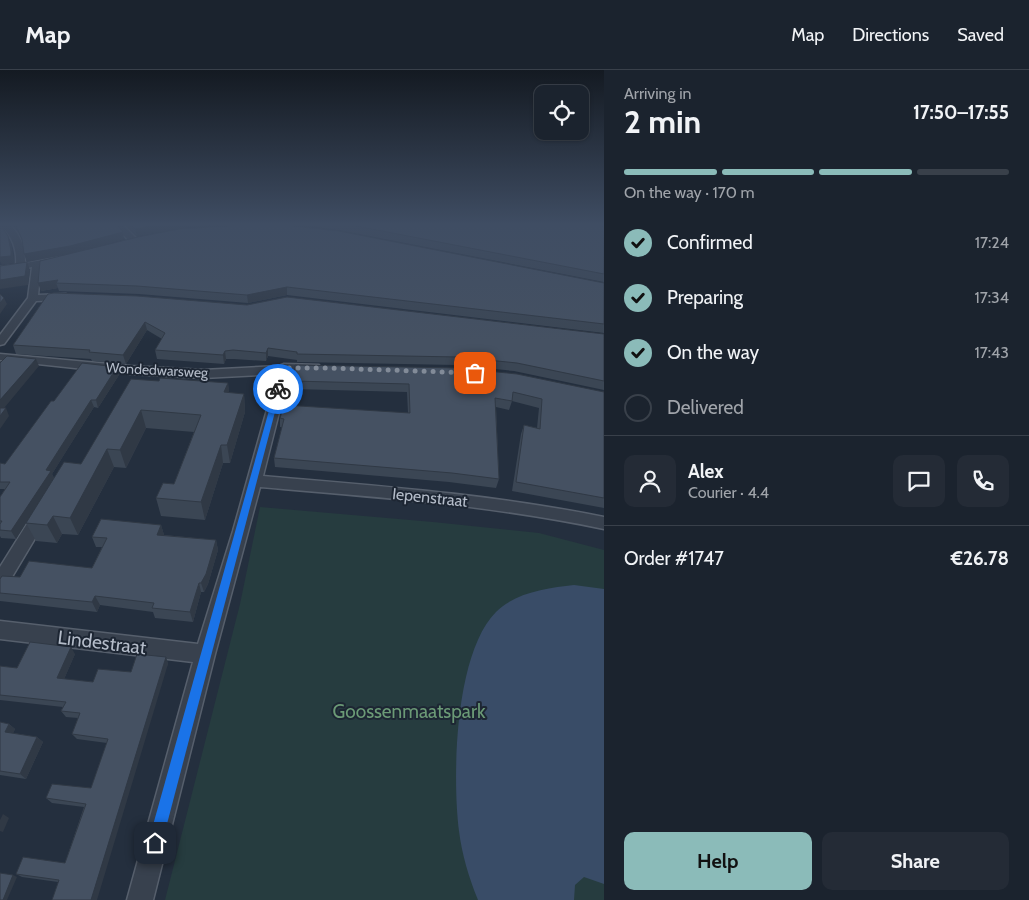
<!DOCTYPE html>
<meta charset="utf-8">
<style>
:root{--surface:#1b232e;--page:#242b36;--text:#f1f3f6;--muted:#a0a4aa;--line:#39404a;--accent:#8bbbb9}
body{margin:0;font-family:Cabin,sans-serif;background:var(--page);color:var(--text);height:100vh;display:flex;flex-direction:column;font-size:19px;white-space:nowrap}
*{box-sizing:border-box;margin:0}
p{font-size:16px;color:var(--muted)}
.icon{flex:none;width:28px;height:28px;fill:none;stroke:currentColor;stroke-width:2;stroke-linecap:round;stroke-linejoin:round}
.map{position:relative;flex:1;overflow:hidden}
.panel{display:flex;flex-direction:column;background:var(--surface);width:425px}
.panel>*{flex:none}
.fabs{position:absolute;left:534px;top:15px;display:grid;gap:10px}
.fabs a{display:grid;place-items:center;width:55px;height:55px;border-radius:10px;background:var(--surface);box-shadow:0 1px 4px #0004,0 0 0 1px var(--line);font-size:25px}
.pin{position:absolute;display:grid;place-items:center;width:42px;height:42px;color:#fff;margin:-21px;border-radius:10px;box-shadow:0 2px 8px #0006}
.courier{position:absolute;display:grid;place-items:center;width:50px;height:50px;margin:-25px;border:4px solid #1a73e8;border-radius:50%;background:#fff;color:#222;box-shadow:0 1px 6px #0007}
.head em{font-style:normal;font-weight:700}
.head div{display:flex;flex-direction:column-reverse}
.head{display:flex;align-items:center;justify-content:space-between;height:85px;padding:0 20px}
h1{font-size:32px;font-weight:700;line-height:38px}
.bar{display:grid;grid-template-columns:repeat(4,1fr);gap:8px 5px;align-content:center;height:60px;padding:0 20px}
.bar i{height:6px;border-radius:4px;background:var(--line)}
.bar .active{background:var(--accent)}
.bar p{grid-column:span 4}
.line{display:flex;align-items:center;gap:12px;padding:0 20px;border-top:1px solid var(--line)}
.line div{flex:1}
.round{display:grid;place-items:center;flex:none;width:52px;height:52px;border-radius:10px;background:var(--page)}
ol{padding:0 20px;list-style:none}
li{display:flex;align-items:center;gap:15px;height:55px}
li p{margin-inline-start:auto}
li .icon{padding:5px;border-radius:50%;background:var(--accent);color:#111;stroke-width:4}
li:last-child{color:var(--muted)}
li i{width:28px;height:28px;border:2px solid var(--line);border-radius:50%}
.cta{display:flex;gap:10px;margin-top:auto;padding:10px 20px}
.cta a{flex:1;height:58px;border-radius:10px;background:var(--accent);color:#111;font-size:20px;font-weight:700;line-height:58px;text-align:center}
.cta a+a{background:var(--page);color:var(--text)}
header{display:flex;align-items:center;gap:30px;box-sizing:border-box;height:70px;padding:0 25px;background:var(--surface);border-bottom:1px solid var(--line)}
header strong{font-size:24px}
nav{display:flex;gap:28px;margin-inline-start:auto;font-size:18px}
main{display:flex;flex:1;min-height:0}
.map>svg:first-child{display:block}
.green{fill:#263c3f}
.water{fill:#394c67}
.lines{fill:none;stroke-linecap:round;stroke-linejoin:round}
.street-casing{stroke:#565f6c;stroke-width:3}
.street{fill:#38414e;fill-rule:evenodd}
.wall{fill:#3b4654}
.shaded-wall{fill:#303945}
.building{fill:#455162;stroke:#303945}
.route{fill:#1a73e8}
.done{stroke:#828b98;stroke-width:5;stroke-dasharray:0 9}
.labels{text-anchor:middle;stroke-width:4;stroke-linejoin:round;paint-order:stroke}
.far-street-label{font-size:14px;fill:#b4bcc9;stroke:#1d2633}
.street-label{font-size:16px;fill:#b4bcc9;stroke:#1d2633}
.near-street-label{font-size:19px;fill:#b4bcc9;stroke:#1d2633}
.near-park-label{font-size:19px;fill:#6b9a76;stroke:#1d2633}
</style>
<header>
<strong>Map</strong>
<nav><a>Map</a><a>Directions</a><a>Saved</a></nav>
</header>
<main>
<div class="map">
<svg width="604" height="830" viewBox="0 0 604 830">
<rect width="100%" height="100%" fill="#242f3e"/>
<path class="green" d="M260 437 433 452 539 463 604 480V830H165L240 534Z"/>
<path class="water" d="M574 515 604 519V814L584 807 575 815 574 830H478C469 808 462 785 459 761 452 705 455 583 496 542 516 522 548 518 574 515Z"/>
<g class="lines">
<g class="street-casing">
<path id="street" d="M0 154H9C21 165 25 177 25 193L60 187 64 190 63 192 41 196 38 225 66 224 71 227 66 230 36 231 4 274 0 275V265L28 228 32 197 0 203V197L16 195C17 177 12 167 0 154Z
M113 154H122L137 169V173H131Z
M0 284 131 296 203 300 279 296 284 294 319 295 321 298 319 301 315 302 289 303 263 406C377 416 491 424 604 447V459C491 435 376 427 260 417L215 584 153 830H127L193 592 0 569V551L198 574 233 461 277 304 203 308 131 304 0 290Z
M41 439 47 441 49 445 6 517 0 519V497L35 441Z"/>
</g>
<use href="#street" class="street"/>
</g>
<path class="wall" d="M12 154H116L124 169 85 180 604 213V263L287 225 248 233 139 224 59 221 58 218 41 221 68 184 27 192 22 171 18 161Z
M125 154H214L180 158 137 166Z
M295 154H604V212L339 160Z
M48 224 604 264V320L514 301 456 295 297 292V290L268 286 266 291 234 289H226L224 294 157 289 155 280 162 269 147 260 126 294 92 291 91 289 16 284 13 275Z
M295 295 604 322V438L512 421 521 364 524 355 537 358 539 338 512 331 509 340 496 337 499 409 496 418 449 412 275 397 274 388 282 357H280V348L408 343 407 322 293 319V311Z
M117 297 119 305 98 338 94 337 65 383 52 404 54 408 81 394 159 311 228 313 229 323 244 324 245 342 230 393H223L205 450 161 446 156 428 174 414 194 362 146 358 126 398 114 397 78 465 62 464 57 473 36 471 26 453 16 469 1 468 0 466V427L5 419H0V393L5 394 54 331Z
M161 455 164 465 216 470 218 480 208 514 204 522H201L193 552 155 548 153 542 100 535 97 542 0 531V509L20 507 92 498 102 477H96L92 467Z
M75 584 64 609 93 612 131 602 166 587 168 594 58 812 22 807 16 804 65 793 84 737 52 733 46 728 91 718 107 673 77 669 72 664 78 648 66 647 61 641 63 637 0 630V596L17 598Z
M0 652 9 654 15 659 13 663 37 667 43 672 26 709 0 705Z"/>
<path class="shaded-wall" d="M161 154H214L180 158 137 166 135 159Z
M123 162 124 169 73 183 27 192 24 184Z
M8 166 11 173 14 189V193L2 195 0 191V187Z
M27 192 30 200 28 215 0 219V210Z
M58 210 56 213 58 218 41 221 38 213Z
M287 217V225L248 233 247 225Z
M4 228 7 234 0 244V233Z
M145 252 147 260 126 294 123 285Z
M268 278V286L266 291V283Z
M225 281 226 289 224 294 223 285Z
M36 289 39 296 0 343V330Z
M117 297 119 305 98 338 96 330Z
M228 313 230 330 224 322Z
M244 324 245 342 230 393 227 375Z
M91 330 94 337 52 404 54 408 16 469 11 461 46 400Z
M6 338 9 346 0 359V346Z
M141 340 146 358 126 398 120 380Z
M221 375 223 393 205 450 201 432Z
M107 379 114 397 78 465 70 448Z
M53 446 62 464 57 473 47 455Z
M161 455 164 465 160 475 157 465Z
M216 470 218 480 208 514 204 522 201 513Z
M199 513 201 522 193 552 190 542Z
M95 526 100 535 97 542 92 532Z
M71 577 75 584 62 614 57 608Z
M166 587 168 594 97 830H91Z
M9 654 15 659 11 668 5 662Z
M37 667 43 672 26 709 20 704Z
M3 744 9 748 3 762 0 761V750Z
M13 805 17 807 7 830H3Z"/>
<path class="building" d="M0 154 8 166 11 181V186L0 187Z
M15 154H116L123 162 70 176 24 184 22 169Z
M130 154H161L135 159Z
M260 154H275L339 161 604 213V254L287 217 247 225 137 216 56 213 58 210 38 213 40 191 138 167 179 159Z
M346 154H594L604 157V204Z
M27 192 25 206 0 210V196Z
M54 223 137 226 247 235 287 227 604 264V311L517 293 458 287 297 284V282L268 278 266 283 233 280 225 281 223 285 155 280 165 263 145 252 123 285 89 282 90 280 13 275 48 224Z
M0 224 4 228 0 233Z
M7 286 36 289 0 330V293Z
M82 293 117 297 96 330H91L62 375 46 400 51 401 11 461 0 460V454L2 451H0V427L10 412H0V393L5 394 51 331H54Z
M295 295 458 298 517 304 604 322V428L516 412 524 355 540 359 542 329 513 322 512 331 495 328 499 409 452 403 274 388 284 349 280 348 284 335 410 343 409 314 293 311Z
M160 308 228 313 224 322 244 324 227 375H221L201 432 156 428 163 413 174 414 201 345 141 340 120 380 107 379 70 448 53 446 47 455 26 453 64 392 81 394 131 309 159 311Z
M0 338H6L0 346Z
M101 449 161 455 157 465 216 470 206 504 201 513H199L190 542 152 538 154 533 95 526 92 532 0 523V509L2 506 20 507 29 491 92 498 107 468 92 467Z
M30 572 71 577 57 608 93 612 98 599 131 602 137 584 166 587 91 830H52L59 810 16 804 23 787 65 793 86 734 46 728 52 714 91 718 108 669 72 664 80 643 61 641 66 632 0 625V596L17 598Z
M0 652 9 654 5 662 37 667 20 704 0 701Z
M0 803 13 805 3 830H0Z"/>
<linearGradient id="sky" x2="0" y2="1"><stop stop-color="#141a22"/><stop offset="0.57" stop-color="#3f4d63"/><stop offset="1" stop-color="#3f4d63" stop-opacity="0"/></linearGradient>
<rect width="604" height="271" fill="url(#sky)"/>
<path class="route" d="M278 317 281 319 162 773 160 778 155 780 150 778 148 773 275 319Z"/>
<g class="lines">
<path class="done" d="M278 319 284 298H328L475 303"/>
</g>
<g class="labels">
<g class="far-street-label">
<text transform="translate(157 300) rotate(3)" y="5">Wondedwarsweg</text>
</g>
<g class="street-label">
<text transform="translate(430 427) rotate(6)" y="6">Iepenstraat</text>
</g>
<g class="near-street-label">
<text transform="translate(102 572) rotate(7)" y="7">Lindestraat</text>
</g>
<g class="near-park-label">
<text x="409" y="648">Goossenmaatspark</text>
</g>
</g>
</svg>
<div class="fabs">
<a><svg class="icon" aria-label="locate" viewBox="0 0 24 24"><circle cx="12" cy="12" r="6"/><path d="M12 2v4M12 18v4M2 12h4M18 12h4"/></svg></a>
</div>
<div class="pin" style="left:475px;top:303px;background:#ea580c"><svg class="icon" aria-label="bag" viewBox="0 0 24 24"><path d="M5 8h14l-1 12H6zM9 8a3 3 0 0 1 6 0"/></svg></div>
<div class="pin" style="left:155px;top:773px;background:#1f2937"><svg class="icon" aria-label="home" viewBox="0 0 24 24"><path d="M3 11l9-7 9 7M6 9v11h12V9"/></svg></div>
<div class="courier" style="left:278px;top:319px"><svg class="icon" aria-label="bike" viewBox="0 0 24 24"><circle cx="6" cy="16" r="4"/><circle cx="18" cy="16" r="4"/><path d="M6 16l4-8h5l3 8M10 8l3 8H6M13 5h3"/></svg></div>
</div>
<section class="panel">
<div class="head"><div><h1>2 min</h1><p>Arriving in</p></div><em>17:50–17:55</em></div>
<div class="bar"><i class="active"></i><i class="active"></i><i class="active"></i><i></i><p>On the way · 170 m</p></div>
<ol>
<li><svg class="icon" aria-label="check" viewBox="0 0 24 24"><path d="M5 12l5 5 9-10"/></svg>Confirmed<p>17:24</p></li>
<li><svg class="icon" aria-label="check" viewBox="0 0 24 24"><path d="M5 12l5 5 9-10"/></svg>Preparing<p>17:34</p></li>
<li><svg class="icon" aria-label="check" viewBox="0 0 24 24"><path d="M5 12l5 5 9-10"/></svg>On the way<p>17:43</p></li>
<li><i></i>Delivered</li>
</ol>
<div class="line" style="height:90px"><a class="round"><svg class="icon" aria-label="person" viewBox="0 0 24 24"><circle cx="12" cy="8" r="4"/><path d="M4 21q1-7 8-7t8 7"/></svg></a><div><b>Alex</b><p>Courier · 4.4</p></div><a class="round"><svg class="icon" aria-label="chat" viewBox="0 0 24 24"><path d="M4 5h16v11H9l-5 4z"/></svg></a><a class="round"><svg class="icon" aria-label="phone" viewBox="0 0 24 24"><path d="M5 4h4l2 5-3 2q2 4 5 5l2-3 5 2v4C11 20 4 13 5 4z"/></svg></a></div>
<div class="line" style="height:65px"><div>Order #1747</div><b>€26.78</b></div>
<div class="cta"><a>Help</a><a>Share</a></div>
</section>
</main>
